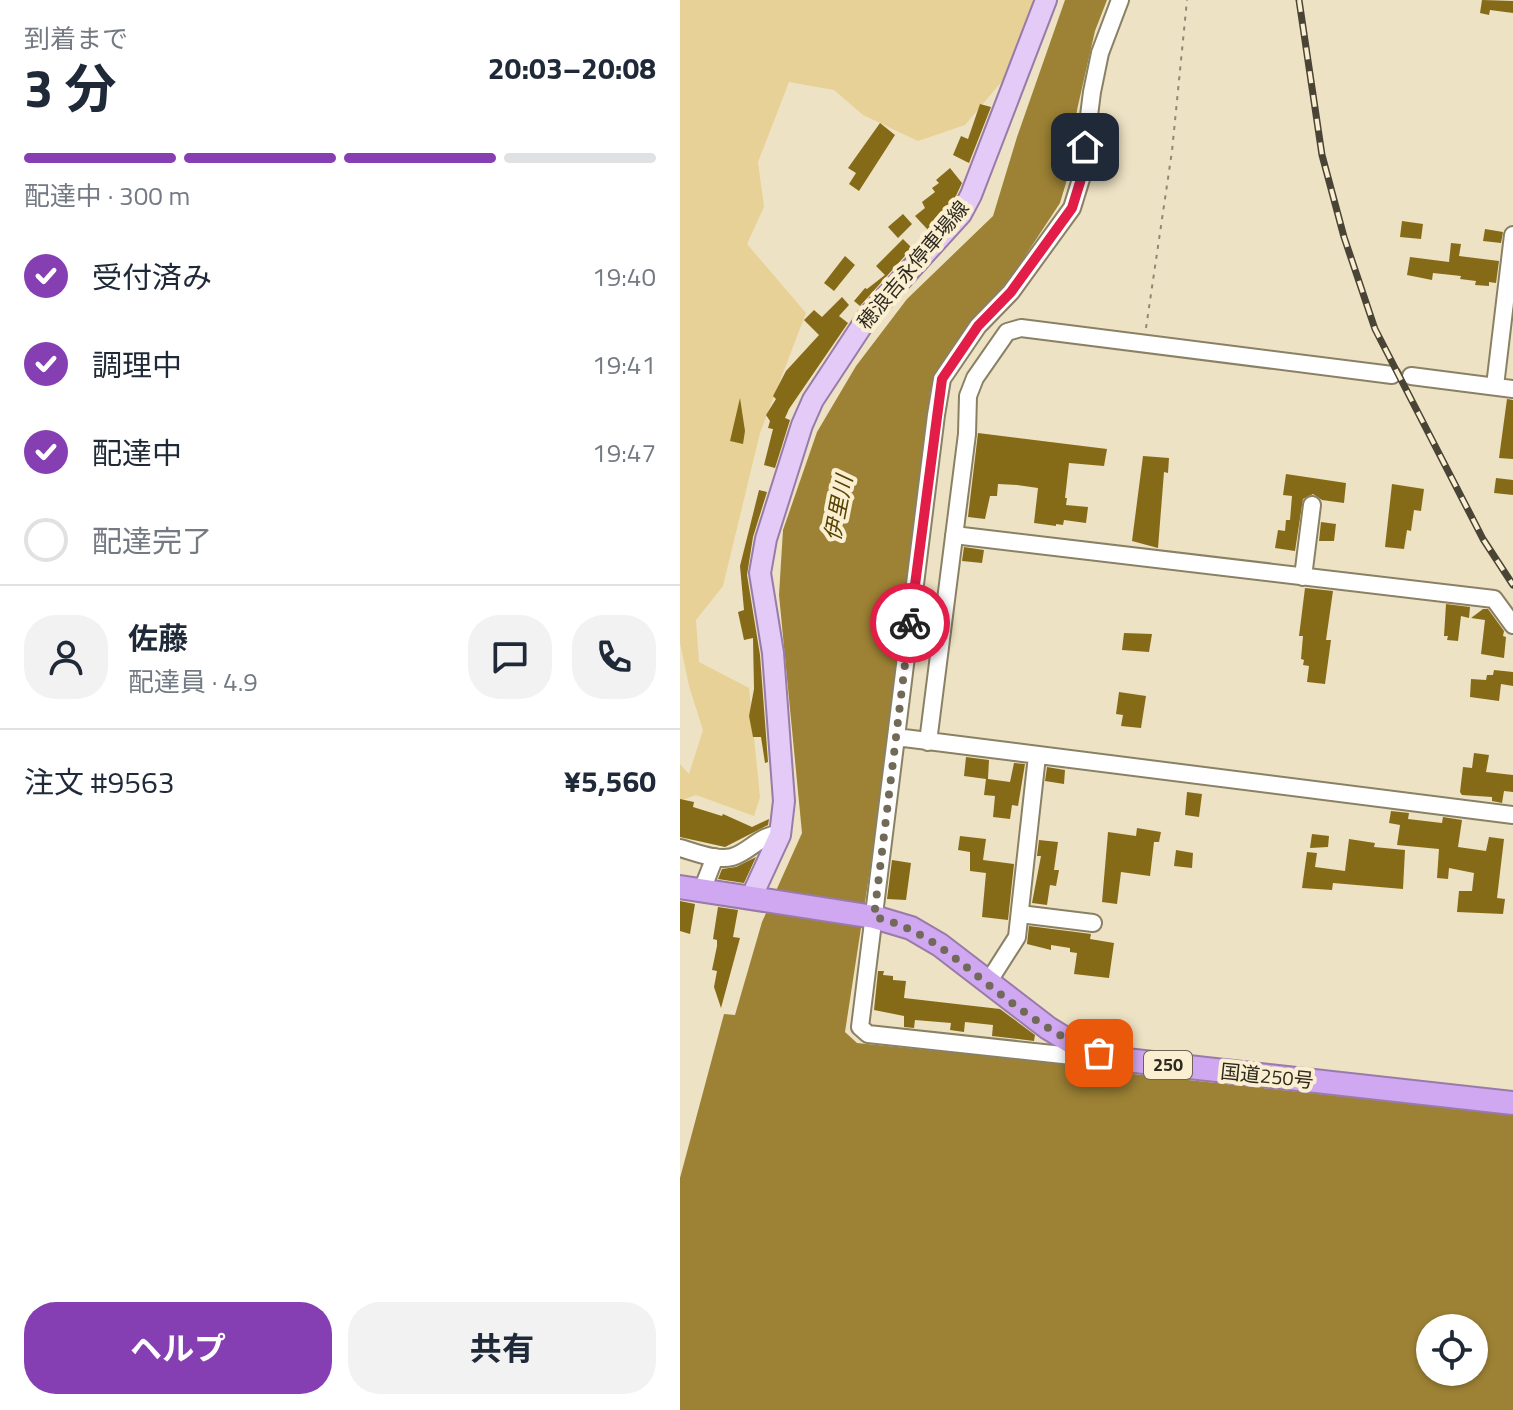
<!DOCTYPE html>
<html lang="ja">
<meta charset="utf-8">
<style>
:root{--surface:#fff;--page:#f2f2f3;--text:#1f2937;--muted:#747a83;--line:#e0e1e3;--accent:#853fb3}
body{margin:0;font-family:"Titillium Web","Noto Sans JP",sans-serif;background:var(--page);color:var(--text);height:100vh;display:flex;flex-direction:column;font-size:30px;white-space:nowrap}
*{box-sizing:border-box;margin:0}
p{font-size:26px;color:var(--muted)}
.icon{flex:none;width:44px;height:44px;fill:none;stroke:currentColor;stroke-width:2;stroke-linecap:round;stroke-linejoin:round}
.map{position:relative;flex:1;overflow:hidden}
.panel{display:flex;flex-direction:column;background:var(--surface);width:680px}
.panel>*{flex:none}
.buttons{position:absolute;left:736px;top:1314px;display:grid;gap:16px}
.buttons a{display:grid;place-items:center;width:72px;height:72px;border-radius:50%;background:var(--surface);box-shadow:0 2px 6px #0004;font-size:40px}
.pin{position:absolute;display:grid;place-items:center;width:68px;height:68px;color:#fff;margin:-34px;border-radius:16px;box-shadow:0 4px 12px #0006}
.courier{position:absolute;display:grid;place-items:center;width:80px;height:80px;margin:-40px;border:6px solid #e11d48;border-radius:50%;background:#fff;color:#222;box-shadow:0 2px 10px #0007}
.overview em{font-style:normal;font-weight:700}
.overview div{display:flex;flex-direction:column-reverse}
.overview{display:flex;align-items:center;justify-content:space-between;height:136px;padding:0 24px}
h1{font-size:52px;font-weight:700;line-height:60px}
.bar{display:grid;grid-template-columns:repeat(4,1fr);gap:12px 8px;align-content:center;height:96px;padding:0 24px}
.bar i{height:10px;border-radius:6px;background:var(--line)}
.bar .on{background:var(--accent)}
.bar p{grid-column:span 4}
.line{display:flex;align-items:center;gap:20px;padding:0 24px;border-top:2px solid var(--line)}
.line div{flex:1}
.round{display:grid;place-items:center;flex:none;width:84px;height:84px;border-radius:32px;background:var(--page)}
ol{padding:0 24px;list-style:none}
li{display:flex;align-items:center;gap:24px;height:88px}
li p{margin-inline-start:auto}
li .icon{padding:8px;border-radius:50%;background:var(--accent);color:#fff;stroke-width:4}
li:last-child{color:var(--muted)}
li i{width:44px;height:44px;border:4px solid var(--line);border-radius:50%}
.button{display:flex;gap:16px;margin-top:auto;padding:16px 24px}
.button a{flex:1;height:92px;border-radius:32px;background:var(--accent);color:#fff;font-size:32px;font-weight:700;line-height:92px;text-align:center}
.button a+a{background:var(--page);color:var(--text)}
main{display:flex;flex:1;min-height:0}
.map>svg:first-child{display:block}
.green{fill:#e7d197}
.water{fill:#9d8235;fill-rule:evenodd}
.building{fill:#856b18}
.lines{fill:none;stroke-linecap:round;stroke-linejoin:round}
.minor-casing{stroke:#8a8064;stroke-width:20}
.major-casing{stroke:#987ba8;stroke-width:24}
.highway-casing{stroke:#987ba8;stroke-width:26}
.path{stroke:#8f8772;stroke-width:2;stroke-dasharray:4 6;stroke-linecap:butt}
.minor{stroke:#fff;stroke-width:16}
.major{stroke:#e3caf7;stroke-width:20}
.highway{stroke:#d0a7f1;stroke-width:22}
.rail-casing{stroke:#4a4436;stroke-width:7}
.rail{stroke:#fbefd1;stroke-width:4;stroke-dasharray:12;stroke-linecap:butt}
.done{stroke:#726a59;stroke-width:8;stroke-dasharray:0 14.4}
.route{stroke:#e11d48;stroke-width:10}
.labels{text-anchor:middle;stroke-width:8;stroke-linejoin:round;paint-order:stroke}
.shield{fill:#fbefd1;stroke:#6c6554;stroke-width:2}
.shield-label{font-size:18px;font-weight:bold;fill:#2f2a1f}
.street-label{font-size:20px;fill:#2f2a1f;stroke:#fbefd1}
.water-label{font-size:22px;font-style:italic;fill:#574303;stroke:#fbefd1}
</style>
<main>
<section class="panel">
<div class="overview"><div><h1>3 分</h1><p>到着まで</p></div><em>20:03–20:08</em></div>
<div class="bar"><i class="on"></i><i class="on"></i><i class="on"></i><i></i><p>配達中 · 300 m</p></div>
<ol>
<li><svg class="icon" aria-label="check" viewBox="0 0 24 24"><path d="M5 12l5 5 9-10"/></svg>受付済み<p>19:40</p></li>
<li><svg class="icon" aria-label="check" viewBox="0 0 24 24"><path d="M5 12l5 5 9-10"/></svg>調理中<p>19:41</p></li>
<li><svg class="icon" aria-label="check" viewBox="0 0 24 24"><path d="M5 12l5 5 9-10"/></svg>配達中<p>19:47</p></li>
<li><i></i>配達完了</li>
</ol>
<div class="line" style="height:144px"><a class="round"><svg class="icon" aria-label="person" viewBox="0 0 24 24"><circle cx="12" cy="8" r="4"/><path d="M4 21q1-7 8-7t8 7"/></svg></a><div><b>佐藤</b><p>配達員 · 4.9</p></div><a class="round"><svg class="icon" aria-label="chat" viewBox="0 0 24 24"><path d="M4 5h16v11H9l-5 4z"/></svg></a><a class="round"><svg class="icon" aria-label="phone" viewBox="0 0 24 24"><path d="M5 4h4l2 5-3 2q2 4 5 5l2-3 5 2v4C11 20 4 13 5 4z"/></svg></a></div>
<div class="line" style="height:104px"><div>注文 #9563</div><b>¥5,560</b></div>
<div class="button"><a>ヘルプ</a><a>共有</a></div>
</section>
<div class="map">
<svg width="833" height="1410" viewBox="0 0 833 1410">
<rect width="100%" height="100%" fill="#eee2c4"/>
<path class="green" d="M0 0H354L334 67 285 125 238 141 183 115 154 90 109 82 78 162 84 207 67 244 126 313 80 433 43 586 16 620 19 662 69 688 80 797 74 816 16 795 0 801V764L9 774 23 730 9 686 0 643Z"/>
<path class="water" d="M385 0H427L415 31 397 110 391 166 380 203 332 276 296 317 269 356 250 391 195 837 165 1032 177 1043 419 1067 434 1072 833 1115V1410H0V1178L44 1014 55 1015 82 922 122 833 99 595 103 530 137 432 176 366 227 299 313 216 337 137ZM750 1328H794V1372H750Z"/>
<path class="building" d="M802 0 833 1V13L810 10 809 15 800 13Z
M300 104 311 107 289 163 273 155 281 136 288 139Z
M200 123 215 135 179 191 169 184 176 173 168 168Z
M270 168 282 183 274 200 267 206 269 208 248 230 235 216 245 208 242 202 255 192 252 188 259 183 256 180Z
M223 214 232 224 218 238 208 227Z
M722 221 743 224 741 239 720 237Z
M805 229 823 232 821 243 803 241Z
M223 239 232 248 180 306 174 301 185 288 187 289 205 275 196 266Z
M771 243 781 244 779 256 819 261 816 283 809 282V286L795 285 796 281 780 279 781 276 753 273 752 280 727 275 730 257 769 262Z
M165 256 175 265 154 291 144 283Z
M162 297 169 305 159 316 168 323 109 409 105 418 110 420 95 468 84 465 93 429 88 428 90 421 86 415 96 399 93 396 106 371 139 335 124 320 134 310 142 317Z
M60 398 65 431 63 444 50 441Z
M827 399 833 400V459L819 458Z
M298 433 427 449 424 466 389 463 385 498H387L386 505 408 507 406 523 384 520 383 525 376 524V526L354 523 358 488 337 485 318 484 317 496H310L305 519 288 517Z
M463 456 489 458 488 473 484 472 478 548 452 541Z
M606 474 666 483 664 503 642 500 633 494 623 499 615 551 595 548 598 530 605 531 606 520H610L612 496 603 495Z
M816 478 833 480V495L814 493Z
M712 484 744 489 741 511 734 510 731 531 727 530 724 549 705 547Z
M79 490 87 492 73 537 67 575 80 655 88 762 85 763 81 737H73L69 716 74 689 73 638 64 640 58 612 64 610 60 566Z
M641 522 656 524 654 541H639Z
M284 547 304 550 302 563 282 561Z
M625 588 653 591 646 640H651L645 684 627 682 629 666 623 665 624 660 621 659 623 636H619Z
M766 604 790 607 789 618 781 616 778 641 767 640 768 636H764Z
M803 609H808L824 631 823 636 826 637 824 658 801 654 805 620 791 618Z
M444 633 472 634 469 652 442 650Z
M814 670 833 672V686L821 684 819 701 790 697 791 679 806 680 807 675H813Z
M439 692 466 696 461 728 441 726 443 715 436 714Z
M794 753 809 755 806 772 833 775V792L824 791 822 803 812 801V797L782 795 780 792 783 767 792 768Z
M286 757 309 760 308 779 330 782 334 763 345 764 338 806 332 805 330 819 313 817 315 796 304 795 306 779 284 776Z
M367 767 385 770 384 784 365 781Z
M507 792 522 794 519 817 505 815Z
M0 799 14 802 13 807 42 816 43 814 72 827 89 819 88 825 45 847 0 837Z
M711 811 729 813 728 819 762 823 763 817 782 820 778 847 806 851 809 837 824 839 817 898 825 899 823 914 777 912 779 891H792L794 873 769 868 768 879 757 878 759 849 717 845 720 825 709 823Z
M457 828 481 832 479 842H474L470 876 441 872 437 904 422 902 428 832 456 836Z
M632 834 649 836 648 847 630 848Z
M280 836 306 839 303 860 334 864 328 920 302 917 306 873 290 871V852L278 850Z
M669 839 695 843 694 847 725 850 723 889 653 883 652 890 622 888 627 852 637 853 635 867 665 871Z
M359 840 378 842 374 870H379L376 886 370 885 367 905 352 903 361 856H357Z
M496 850 513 853 512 868 494 866Z
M76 857 64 883 38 879 42 869 56 867Z
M212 860 231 863 226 900 207 899Z
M0 901 15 904 10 934 0 931Z
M38 907 58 910 53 937 60 938 41 1008 34 987 37 971 32 970 37 946V940L33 939Z
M349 926 411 934 410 939 434 943 429 978 394 974 397 953 390 952V948L371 945V950L347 944Z
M198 971H204L203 975 213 976V980L226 981 224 998 320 1009 355 1035 354 1041 312 1036 313 1025 285 1022 284 1032 270 1030 271 1023 235 1020 234 1028 224 1027V1016L194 1010Z"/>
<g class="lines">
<g class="minor-casing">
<path id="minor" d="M731 376 833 389
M815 386 833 235
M274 535 814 599 833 625
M623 577 632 505
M216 737 833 815
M248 742 287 434 288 396 295 378 327 332 341 328 712 375
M0 848C15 852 36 861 52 857 70 852 81 833 100 835
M22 890 35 857
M340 914 413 923
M307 984 337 937 357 756
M415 1054 392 1056 188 1034 180 1027 256 415 262 379 298 326 331 292 392 208 401 179 412 92 420 53 440 0"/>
</g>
<g class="major-casing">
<path id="major" d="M71 898 100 835 104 801 93 653 80 573 86 539 122 425 133 400 189 315 281 214 291 195 366 0"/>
</g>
<g class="highway-casing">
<path id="highway" d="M0 887 194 917 231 928 260 945 368 1028 394 1044 446 1060 833 1103"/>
</g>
<path class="path" d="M466 328 492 151 507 0"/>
<use href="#minor" class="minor"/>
<use href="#major" class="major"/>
<use href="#highway" class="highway"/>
<g class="rail-casing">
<path id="rail" d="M619 0 642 155 664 237 695 329 803 539 833 585"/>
</g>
<use href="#rail" class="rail"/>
</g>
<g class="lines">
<path class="done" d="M230 623 194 917C239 927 269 953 305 982 340 1010 377 1038 419 1053"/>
<path class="route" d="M230 623 262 379 298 326 331 292 392 208 401 179 405 147"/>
</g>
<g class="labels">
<rect class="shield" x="464" y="1051" width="48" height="28" rx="6"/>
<g class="shield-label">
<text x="488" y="1071">250</text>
</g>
<g class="street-label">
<text transform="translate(233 265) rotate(-50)" y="7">穂浪吉永停車場線</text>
<text transform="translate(587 1076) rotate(6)" y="7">国道250号</text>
</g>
<g class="water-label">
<text transform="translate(158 508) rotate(-79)" y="8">伊里川</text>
</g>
</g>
</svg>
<div class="buttons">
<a><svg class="icon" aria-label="locate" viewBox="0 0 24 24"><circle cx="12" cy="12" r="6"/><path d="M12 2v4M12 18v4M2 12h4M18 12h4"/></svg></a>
</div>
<div class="pin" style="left:419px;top:1053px;background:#ea580c"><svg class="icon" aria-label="bag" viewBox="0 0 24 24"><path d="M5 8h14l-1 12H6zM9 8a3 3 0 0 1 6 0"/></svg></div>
<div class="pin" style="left:405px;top:147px;background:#1f2937"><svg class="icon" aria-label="home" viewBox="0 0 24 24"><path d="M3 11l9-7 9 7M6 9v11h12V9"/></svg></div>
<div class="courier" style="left:230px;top:623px"><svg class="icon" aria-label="bike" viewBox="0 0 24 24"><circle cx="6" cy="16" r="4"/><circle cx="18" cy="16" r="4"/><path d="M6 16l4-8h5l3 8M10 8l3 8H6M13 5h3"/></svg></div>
</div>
</main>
